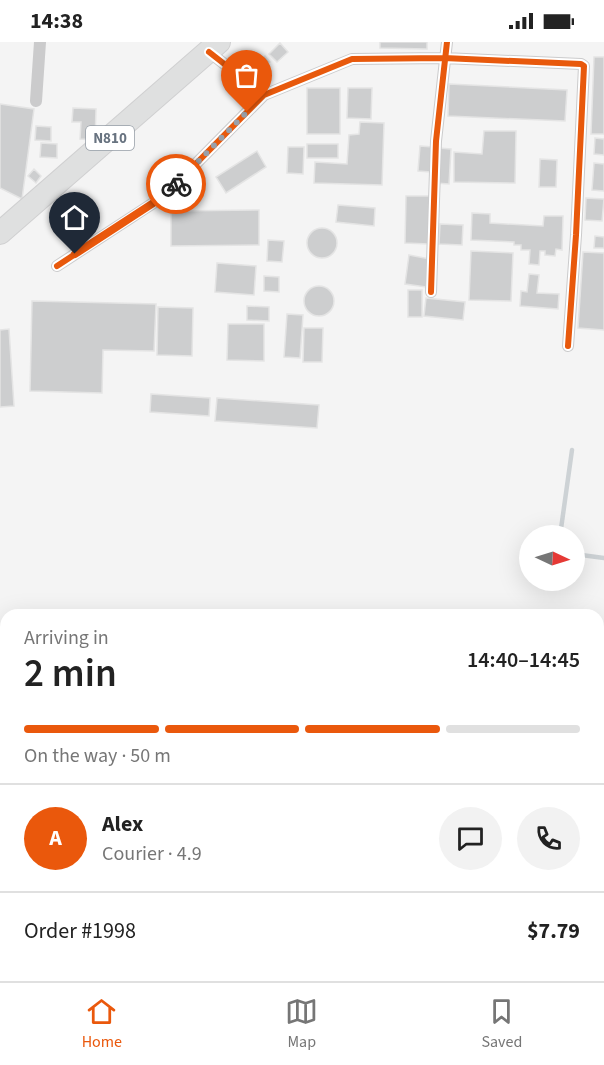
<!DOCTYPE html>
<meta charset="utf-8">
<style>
:root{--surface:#fff;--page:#f2f2f2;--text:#222;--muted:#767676;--line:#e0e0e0;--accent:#ea580c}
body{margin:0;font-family:"Source Sans 3",sans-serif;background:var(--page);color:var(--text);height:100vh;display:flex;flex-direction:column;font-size:22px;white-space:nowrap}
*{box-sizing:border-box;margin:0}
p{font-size:20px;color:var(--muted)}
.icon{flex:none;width:33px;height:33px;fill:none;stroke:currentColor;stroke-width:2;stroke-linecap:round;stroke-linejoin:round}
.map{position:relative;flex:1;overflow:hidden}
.drawer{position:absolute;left:0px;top:567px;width:604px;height:372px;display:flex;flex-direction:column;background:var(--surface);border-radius:18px 18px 0 0;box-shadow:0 6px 24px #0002}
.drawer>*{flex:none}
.needle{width:39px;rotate:94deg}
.fabs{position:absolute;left:519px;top:483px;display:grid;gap:12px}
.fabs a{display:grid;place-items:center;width:66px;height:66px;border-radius:50%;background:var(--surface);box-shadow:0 6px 24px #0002;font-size:30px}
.pin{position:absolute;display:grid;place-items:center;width:51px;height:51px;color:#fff;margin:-62px -26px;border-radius:50% 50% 50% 0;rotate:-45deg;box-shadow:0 0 6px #0007}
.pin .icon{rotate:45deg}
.courier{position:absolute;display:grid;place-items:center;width:60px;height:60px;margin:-30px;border:4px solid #ea580c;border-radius:50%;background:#fff;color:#222;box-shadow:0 2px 8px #0007}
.head em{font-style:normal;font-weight:600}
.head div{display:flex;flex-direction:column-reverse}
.head{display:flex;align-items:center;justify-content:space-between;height:102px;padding:0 24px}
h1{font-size:39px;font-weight:600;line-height:45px}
.bar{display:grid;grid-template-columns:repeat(4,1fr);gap:9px 6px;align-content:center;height:72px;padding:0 24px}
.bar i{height:8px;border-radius:4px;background:var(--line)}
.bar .active{background:var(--accent)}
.bar p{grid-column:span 4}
.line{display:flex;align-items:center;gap:15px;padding:0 24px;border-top:2px solid var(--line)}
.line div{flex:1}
.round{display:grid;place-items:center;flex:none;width:63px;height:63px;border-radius:32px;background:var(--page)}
.status{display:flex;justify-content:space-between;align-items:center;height:42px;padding:0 30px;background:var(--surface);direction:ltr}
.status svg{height:16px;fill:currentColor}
.menu{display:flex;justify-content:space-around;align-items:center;height:84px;border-top:2px solid var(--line);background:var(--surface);font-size:16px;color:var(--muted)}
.menu a{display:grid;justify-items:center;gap:3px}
.menu .active{color:var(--accent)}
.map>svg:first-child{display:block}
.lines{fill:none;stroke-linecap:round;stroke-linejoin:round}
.stream{stroke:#cdd2d5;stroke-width:4.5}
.building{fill:#cdcecf;stroke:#e4e4e4;stroke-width:1.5}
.highway-casing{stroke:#d0d0d1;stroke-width:24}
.lane{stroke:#cbcbcc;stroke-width:6}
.street{stroke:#cbcbcc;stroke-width:12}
.highway{stroke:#dfe0e0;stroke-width:22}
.cycleway-casing{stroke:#fff;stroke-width:10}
.cycleway{stroke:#e8590c;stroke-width:6}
.done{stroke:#99a0a9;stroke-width:6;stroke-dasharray:0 10.8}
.route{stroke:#ea580c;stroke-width:8}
.labels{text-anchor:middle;stroke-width:6;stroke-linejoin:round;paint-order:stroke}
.shield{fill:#fff;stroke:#959da6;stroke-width:1.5}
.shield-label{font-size:15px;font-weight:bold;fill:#687380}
</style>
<div class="status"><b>14:38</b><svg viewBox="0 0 49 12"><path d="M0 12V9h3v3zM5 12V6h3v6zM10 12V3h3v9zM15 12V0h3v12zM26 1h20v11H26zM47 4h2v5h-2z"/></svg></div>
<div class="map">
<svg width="604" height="939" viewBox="0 0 604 939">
<rect width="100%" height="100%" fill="#f4f4f4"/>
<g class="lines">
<path class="stream" d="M560 494 572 408
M574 512 604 516"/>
</g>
<path class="building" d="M380 0H427V7L380 6Z
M280 1 288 10 277 20 269 12Z
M265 14 270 20 258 31 253 25Z
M594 15H604V92H591Z
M449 42 567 48 565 79 448 74Z
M307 46H340V92H307Z
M348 46H372L371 77 347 76Z
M0 62 34 67 22 157 0 146Z
M73 66 96 67 95 98 80 97 81 80H72Z
M360 80 384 81 382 143 314 141 315 120 347 122 349 93 359 92Z
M36 84 51 85V99L35 98Z
M484 89H516L515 141 454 140V110L482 112Z
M595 96 604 97V113L594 112Z
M41 101 57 102V116L40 115Z
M307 102H338V116H307Z
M420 104 433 105 431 130 418 129Z
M288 105H304L303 132 287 131Z
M438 106 451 107 449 142 436 141Z
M257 109 266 125 226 151 216 135Z
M540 117 557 118 556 145H539Z
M594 121 604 122V149L592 148Z
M34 127 41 134 36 141 28 134Z
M406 154H430L429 202 405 201Z
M586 156 604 157 602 179 585 178Z
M338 163 375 166 374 184 336 180Z
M259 168V203L171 204V169Z
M472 171 490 172V181L543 184 544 174H563L562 208 556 207 555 214 545 213V209H540L539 223 529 222 530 208H521V203H514V200L471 198Z
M440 182 463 183 462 203 439 202Z
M307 201a15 15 0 1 1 30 0a15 15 0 1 1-30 0Z
M595 194 604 195V206H594Z
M268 198 284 199 282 220 267 219Z
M471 209 513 211 511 259 469 258Z
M583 210 604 211V288L578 286Z
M409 213 430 217 426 245 405 242Z
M217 221 256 224 254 253 215 250Z
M529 232 539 233 537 251 559 252 558 267 520 264 521 249 527 250Z
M264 234 279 235V250L264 249Z
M304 259a15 15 0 1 1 30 0a15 15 0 1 1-30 0Z
M408 248H422V275H408Z
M426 256 465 260 463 278 424 274Z
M32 259 156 262 154 309 103 308 102 351 30 349Z
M247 264 269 265V279L247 278Z
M158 265 193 266 192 314 157 313Z
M287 272 303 273 300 316 284 315Z
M228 282H264V319L227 318Z
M304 286H323L322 320H303Z
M9 287 14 364 0 365V288Z
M151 352 210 356 209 374 150 370Z
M217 356 319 363 317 386 215 379Z
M598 738 604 739V758L598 757Z
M312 933H331L334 937 331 939H307L306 938Z"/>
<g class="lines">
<g class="highway-casing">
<path id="highway" d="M0 191 219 0"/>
</g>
<path class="lane" d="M0 787 6 786
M248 933 255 939"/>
<path class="street" d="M209 10 264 53 352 17 444 16 581 22 584 24 576 193 568 304
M36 59 40 0
M57 224 164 154 264 53
M431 250 436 99 447 0"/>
<use href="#highway" class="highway"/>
<g class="cycleway-casing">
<path id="cycleway" d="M209 10 264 53 352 17 444 16 581 22 584 24 576 193 568 304
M57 224 164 154 264 53
M431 250 436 99 447 0"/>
</g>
<use href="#cycleway" class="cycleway"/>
</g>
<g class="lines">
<path class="done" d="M176 142 247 70"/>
<path class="route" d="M75 212 164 154 176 142"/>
</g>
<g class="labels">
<rect class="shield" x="86" y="84" width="48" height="24" rx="4.5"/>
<g class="shield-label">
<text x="110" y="101">N810</text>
</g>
</g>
</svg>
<div class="fabs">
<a><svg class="needle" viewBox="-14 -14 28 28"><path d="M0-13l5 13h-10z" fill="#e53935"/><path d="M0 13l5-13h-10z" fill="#767676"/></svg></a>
</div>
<div class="pin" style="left:247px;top:70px;background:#ea580c"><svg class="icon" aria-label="bag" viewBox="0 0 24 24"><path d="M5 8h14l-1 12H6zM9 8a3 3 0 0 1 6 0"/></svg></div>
<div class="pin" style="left:75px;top:212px;background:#1f2937"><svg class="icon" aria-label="home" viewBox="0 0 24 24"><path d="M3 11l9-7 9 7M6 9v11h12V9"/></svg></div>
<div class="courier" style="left:176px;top:142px"><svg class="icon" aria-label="bike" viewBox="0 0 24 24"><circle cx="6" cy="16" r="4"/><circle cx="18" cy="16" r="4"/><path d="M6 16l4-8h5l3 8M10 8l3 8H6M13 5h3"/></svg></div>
<section class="drawer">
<div class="head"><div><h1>2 min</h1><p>Arriving in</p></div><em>14:40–14:45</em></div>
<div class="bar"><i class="active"></i><i class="active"></i><i class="active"></i><i></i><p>On the way · 50 m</p></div>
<div class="line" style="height:108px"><b class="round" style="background:var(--accent);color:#fff">A</b><div><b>Alex</b><p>Courier · 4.9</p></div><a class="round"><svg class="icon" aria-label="chat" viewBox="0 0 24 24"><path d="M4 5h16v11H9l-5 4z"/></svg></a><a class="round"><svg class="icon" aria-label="phone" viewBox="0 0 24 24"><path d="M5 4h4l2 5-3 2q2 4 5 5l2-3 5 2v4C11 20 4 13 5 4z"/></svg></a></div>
<div class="line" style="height:78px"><div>Order #1998</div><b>$7.79</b></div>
</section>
</div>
<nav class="menu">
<a class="active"><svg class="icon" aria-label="home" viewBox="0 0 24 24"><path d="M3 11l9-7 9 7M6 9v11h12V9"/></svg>Home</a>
<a><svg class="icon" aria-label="map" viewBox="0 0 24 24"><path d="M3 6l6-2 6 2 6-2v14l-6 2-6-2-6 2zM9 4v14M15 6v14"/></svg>Map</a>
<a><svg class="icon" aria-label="saved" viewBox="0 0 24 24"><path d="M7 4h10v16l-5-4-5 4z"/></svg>Saved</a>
</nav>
